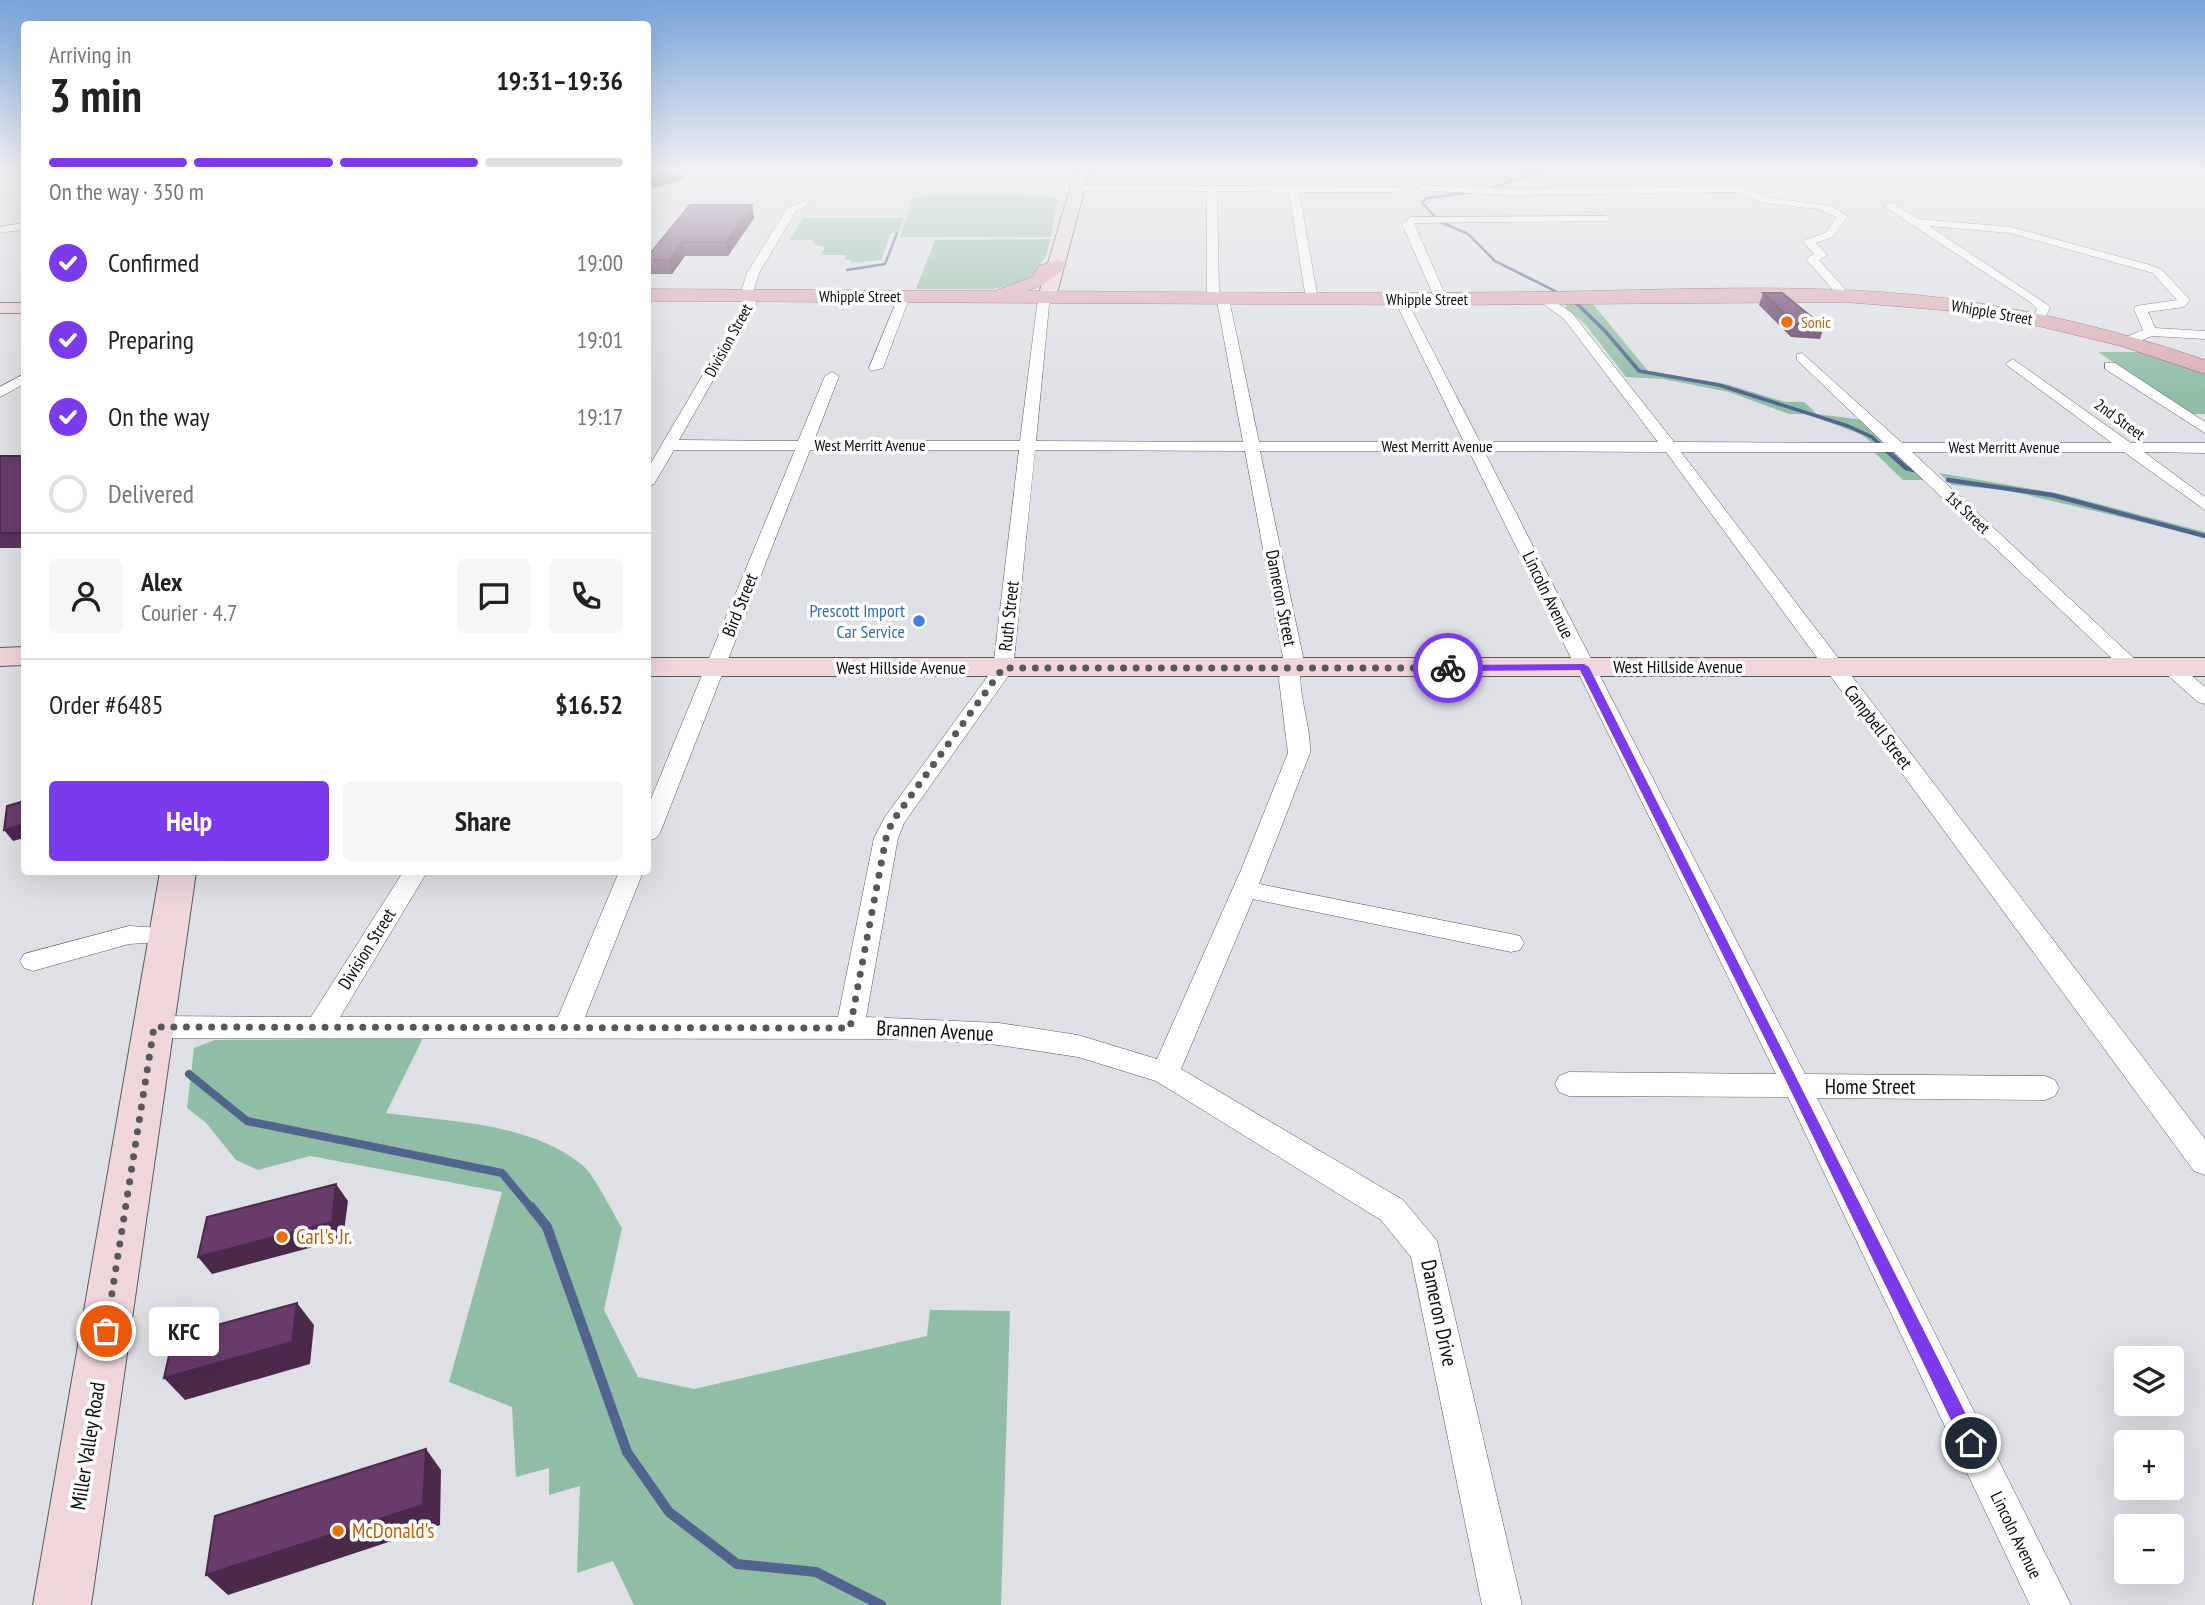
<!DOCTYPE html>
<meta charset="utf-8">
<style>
:root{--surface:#fff;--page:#f6f6f6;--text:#222;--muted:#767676;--line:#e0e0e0;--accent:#7c3aed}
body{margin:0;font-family:"PT Sans Narrow",sans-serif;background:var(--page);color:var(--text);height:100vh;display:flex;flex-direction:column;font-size:26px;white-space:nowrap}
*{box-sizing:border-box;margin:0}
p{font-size:23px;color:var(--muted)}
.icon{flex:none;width:38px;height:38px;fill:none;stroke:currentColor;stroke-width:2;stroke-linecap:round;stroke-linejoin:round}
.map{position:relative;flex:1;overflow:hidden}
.panel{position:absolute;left:21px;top:21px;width:630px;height:854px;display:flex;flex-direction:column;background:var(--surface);border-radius:7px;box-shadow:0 7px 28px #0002}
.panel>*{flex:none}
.tools{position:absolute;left:2114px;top:1346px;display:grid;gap:14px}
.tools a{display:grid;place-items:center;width:70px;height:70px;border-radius:7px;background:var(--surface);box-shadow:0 7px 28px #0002;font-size:35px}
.pin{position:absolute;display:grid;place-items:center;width:60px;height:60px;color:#fff;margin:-30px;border:4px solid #fff;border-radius:50%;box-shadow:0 2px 7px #0007}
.courier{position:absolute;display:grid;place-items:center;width:70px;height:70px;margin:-35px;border:5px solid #7c3aed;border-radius:50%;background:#fff;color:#222;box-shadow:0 2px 9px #0007}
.bubble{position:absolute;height:49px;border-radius:7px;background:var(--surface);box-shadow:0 7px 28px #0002;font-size:23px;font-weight:700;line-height:49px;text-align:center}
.headline em{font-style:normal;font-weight:700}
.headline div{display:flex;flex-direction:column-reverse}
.headline{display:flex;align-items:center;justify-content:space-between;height:119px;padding:0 28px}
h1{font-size:46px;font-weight:700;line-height:52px}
.bar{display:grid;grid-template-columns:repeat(4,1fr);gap:10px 7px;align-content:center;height:84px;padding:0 28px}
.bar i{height:9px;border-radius:5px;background:var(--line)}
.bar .active{background:var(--accent)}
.bar p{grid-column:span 4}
.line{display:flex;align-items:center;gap:18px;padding:0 28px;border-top:2px solid var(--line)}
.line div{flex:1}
.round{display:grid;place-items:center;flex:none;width:74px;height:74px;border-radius:7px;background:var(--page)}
ol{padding:0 28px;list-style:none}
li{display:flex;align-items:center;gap:21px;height:77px}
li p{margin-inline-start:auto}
li .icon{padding:7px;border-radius:50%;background:var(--accent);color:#fff;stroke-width:4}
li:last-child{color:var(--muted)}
li i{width:38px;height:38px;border:4px solid var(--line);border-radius:50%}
.cta{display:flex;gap:14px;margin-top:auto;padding:14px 28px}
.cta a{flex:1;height:80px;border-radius:7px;background:var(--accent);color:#fff;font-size:28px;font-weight:700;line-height:80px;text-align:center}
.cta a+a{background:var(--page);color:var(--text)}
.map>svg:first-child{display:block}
.green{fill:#90bda6}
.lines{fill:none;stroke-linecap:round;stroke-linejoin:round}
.stream-far4{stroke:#50648d;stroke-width:2.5}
.stream-far3{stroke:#50648d;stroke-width:3.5}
.stream-far2{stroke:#50648d;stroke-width:4.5}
.stream-far1{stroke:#50648d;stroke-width:8}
.stream{stroke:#50648d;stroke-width:10}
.street-casing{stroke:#58595d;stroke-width:1}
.secondary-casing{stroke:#58595d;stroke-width:2}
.primary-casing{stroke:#85525d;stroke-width:1}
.street{fill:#fff;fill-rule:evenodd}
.secondary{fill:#eed6db;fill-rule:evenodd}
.primary{fill:#dcadb7;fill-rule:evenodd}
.wall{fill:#5a335c}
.shaded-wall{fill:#4a294b}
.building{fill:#693b6b;stroke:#4a294b;stroke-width:2}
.route{fill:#7c3aed}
.done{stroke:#56585a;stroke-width:7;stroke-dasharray:0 12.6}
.food-dot{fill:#e8710a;stroke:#fff;stroke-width:2.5}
.shop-dot{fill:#3f7fe0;stroke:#fff;stroke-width:2.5}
.labels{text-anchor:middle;stroke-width:7;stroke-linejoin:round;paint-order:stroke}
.far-street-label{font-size:16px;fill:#0d0e0f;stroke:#fff}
.far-food-label{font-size:16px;fill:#c56008;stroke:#fff;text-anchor:start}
.street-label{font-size:18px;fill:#0d0e0f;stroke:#fff}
.shop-label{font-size:18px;fill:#366cbe;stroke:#fff;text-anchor:end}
.near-street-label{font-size:21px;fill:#0d0e0f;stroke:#fff}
.near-food-label{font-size:21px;fill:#c56008;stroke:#fff;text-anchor:start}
</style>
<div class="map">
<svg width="2205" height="1605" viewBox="0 0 2205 1605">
<rect width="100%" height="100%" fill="#dfe0e5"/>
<path class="green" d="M930 195 1045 196 1058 198 1051 237H900L913 199Z
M803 218H904L898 233H891L881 260 851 263V260H845L846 255H821L825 247 815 245 812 240H790Z
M1051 239 1045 258 1030 280 993 289H916L935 240Z
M1566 304H1593L1648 371 1726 384 1785 402H1804L1817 414 1863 420 1889 442H1871L1862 435 1808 414H1789L1729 392 1663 379 1626 377 1584 323 1566 309Z
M2098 352H2144L2205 374V414H2191Z
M1872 450H1898L1928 480H1903Z
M1939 473 2061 494 2205 532V537L2006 490 1952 485Z
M423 1038 386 1113C451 1122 527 1122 581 1164 595 1175 612 1212 622 1228L604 1310 638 1377 694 1389 927 1336 930 1310 1010 1311 1001 1605H634L613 1561 577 1573 580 1486 549 1495V1468L516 1477 512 1407 449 1382 502 1192 310 1156 258 1170 236 1160 206 1123 187 1108 194 1048 215 1040Z"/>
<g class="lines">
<path class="stream-far4" d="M1485 190 1539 172
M1471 192 1428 198 1422 202 1438 221 1468 234 1495 261 1565 296
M847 270 885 264 897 233"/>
<path class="stream-far3" d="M1561 294 1572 299 1606 332 1639 371 1719 385 1848 426 1872 437 1887 451"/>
<path class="stream-far2" d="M1885 449 1906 468 1918 471
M1948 480 2052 495 2205 536"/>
<path class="stream-far1" d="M189 1074 247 1121 502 1173 532 1209"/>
<path class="stream" d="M531 1207 547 1227 627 1452 669 1512 737 1564 816 1572 881 1605"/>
<g class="street-casing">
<path id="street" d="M1078 185 1401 187 1397 192H1299L1318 299 1312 303 1306 299 1289 192 1217 191 1219 291 1229 299 1259 442H1464L1394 299 1400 295 1406 299 1480 442H1658L1564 319 1541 302 1539 299 1545 295 1572 313 1674 442 1884 443 1797 360V354L1802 353 1902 443H2112L2008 366 2006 363 2013 359 2131 443H2205V453L2144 452 2205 497V510L2124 452H1912L2139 663 2142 667 2139 671H2125L1894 452H1681L2205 1139V1175L2194 1171 1666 452 1484 451 1805 1074 2045 1076 2055 1080 2059 1088 2055 1096 2045 1100 1817 1098 2071 1605H2030L1788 1097 1569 1096 1559 1092 1555 1084 1559 1076 1569 1072 1776 1074 1469 451H1260L1303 657C1294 689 1311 720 1310 753L1259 884 1511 934 1520 936 1524 943 1520 950 1511 952 1253 899 1181 1069 1403 1200 1437 1241 1522 1605H1482L1411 1257 1381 1220 1156 1081 1078 1057 999 1045 920 1039 154 1038 144 1035 140 1027 144 1019 154 1016 311 1017 403 872H427L340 1017H558L619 872H643L585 1017H838L874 838 885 817 993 669 1019 450H810L660 833 656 838 648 841V806L795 450H674L654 484 648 486V468L744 305 742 289 747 273 788 207 805 201 810 204 796 211 759 273 754 289 756 305 679 440 798 441 825 376 832 372 839 376 814 441H1020L1037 305 1043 294 1047 293 1053 297 1049 305 1036 441 1243 442 1217 301 1207 292V191L1074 190ZM1035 450 1245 451 1283 657 1279 680 1288 753 1241 870 1157 1059 1078 1035 999 1023 866 1017 898 838 904 823 1013 669Z
M1421 185 1508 189 1738 186 1770 198 1831 206 1848 216 1833 237 1816 243 1827 255 1819 260 1851 296 1841 299 1806 259 1814 254 1803 242 1805 240 1825 233 1837 217 1817 209 1764 203 1738 192 1508 195 1417 190Z
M1885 203H1893L1918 219 2011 227 2150 265 2161 269 2190 300 2184 307 2148 312 2155 328 2205 331V339L2152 336 2133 344H2123V338L2143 330 2134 309 2136 306 2177 300 2153 273 2142 270 2010 233 1929 226 2048 305 2050 308 2042 323H2032L2031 320 2037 309 2030 302 1885 207Z
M1606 216 1611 219 1610 221 1414 223 1447 299 1441 303 1435 299 1402 224 1411 217Z
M24 223V229L0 233V227Z
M900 293 910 296 883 368 871 371 869 368Z
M2105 363H2115L2205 422V433L2105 369Z
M24 374V384L0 397V387Z
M2170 661 2177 663 2205 687V704L2198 702 2163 671 2160 667 2163 663Z
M129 926 177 929 181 935 177 941 129 944 33 971 24 968 20 961 24 954Z"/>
</g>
<g class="secondary-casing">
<path id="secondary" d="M1075 172H1089L1056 297 1047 302 1038 297Z
M0 303H24V313H0Z
M24 647V665L0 666V648Z
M648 658H2205V676H648Z
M160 872H196L91 1605H33Z"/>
</g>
<g class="primary-casing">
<path id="primary" d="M1057 260 1064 262 1066 266C1056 278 1042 286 1027 291 1192 292 1357 294 1522 292 1662 291 1805 281 1944 298 2034 310 2120 331 2205 360V374L2121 346 2018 321 1942 310 1845 302 1441 305 648 301V289L994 291 1032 277 1039 266Z"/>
</g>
<use href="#street" class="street"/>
<use href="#secondary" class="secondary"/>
<use href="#primary" class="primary"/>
</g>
<path class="wall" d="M690 205 754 218 728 256H685L672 274H648V256Z
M1763 293 1824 327 1820 339 1791 337 1759 305Z
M0 456H24V548H0Z"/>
<path class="shaded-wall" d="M659 172H684L685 179 648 189V175Z
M752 205 754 218 728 256 726 242Z
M682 242 685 256 672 274 669 260Z
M24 529V540L20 533Z
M24 824V838L13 841 4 830Z
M336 1184 348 1201 343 1239 212 1274 198 1257Z
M297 1303 314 1325 310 1364 185 1400 164 1378Z
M426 1449 441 1470 440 1525 228 1595 206 1575Z"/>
<path class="building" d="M648 172H659L648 175Z
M690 205H752L726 242H682L669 260H648V256Z
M1763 293H1782L1824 327 1795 324Z
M0 456H24V529L20 533H0Z
M24 801V824L4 830 7 806Z
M336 1184 332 1222 198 1257 207 1217Z
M297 1303 292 1342 164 1378 173 1337Z
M426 1449 423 1505 206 1575 215 1516Z"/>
<linearGradient id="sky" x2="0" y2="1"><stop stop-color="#77a3d9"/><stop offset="0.43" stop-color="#f1f1f3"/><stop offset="1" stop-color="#f1f1f3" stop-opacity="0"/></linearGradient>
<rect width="2205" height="396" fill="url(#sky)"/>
<path class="route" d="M1584 664 1589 667 1977 1436 1980 1443 1977 1449 1971 1452 1965 1449 1789 1087 1580 670 1448 671 1443 668 1448 665Z"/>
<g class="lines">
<path class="done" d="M106 1331 154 1027 850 1028 886 838 892 822 1003 668H1448"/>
</g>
<g class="food-dot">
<circle cx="1787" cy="322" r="7"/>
<circle cx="282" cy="1237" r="7"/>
<circle cx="338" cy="1531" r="7"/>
</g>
<circle class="shop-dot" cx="919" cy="621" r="7"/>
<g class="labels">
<g class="far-street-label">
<text x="860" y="302">Whipple Street</text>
<text x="1427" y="305">Whipple Street</text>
<text transform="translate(1992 312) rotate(10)" y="6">Whipple Street</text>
<text transform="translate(728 340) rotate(-61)" y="6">Division Street</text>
<text transform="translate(2120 419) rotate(36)" y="6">2nd Street</text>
<text x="870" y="451">West Merritt Avenue</text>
<text x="1437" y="452">West Merritt Avenue</text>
<text x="2004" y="453">West Merritt Avenue</text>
<text transform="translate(1968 512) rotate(43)" y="6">1st Street</text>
</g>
<g class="far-food-label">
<text x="1801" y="328">Sonic</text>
</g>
<g class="street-label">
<text transform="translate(1548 595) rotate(64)" y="6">Lincoln Avenue</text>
<text transform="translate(1281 598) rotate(79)" y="6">Dameron Street</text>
<text transform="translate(740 605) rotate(-68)" y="6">Bird Street</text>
<text transform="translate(1009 616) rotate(-84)" y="6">Ruth Street</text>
<text x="1678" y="673">West Hillside Avenue</text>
<text x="901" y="674">West Hillside Avenue</text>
<text transform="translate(1878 727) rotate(53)" y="6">Campbell Street</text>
<text transform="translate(367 949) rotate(-58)" y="6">Division Street</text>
<text transform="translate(2016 1535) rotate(64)" y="6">Lincoln Avenue</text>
</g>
<g class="shop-label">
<text x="905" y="617">Prescott Import<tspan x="905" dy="21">Car Service</tspan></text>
</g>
<g class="near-street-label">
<text transform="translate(935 1031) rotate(3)" y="7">Brannen Avenue</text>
<text x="1870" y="1094">Home Street</text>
<text transform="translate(1439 1313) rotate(78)" y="7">Dameron Drive</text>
<text transform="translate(88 1446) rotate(-81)" y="7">Miller Valley Road</text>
</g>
<g class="near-food-label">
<text x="296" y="1244">Carl's Jr.</text>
<text x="352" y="1538">McDonald's</text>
</g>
</g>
</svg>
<div class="tools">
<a><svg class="icon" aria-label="layers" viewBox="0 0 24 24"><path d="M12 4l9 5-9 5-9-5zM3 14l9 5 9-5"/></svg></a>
<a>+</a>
<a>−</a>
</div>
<div class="pin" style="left:106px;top:1331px;background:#ea580c"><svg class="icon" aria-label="bag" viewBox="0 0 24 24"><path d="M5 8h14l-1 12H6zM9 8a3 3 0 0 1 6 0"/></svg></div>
<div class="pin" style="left:1971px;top:1443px;background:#1f2937"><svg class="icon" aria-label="home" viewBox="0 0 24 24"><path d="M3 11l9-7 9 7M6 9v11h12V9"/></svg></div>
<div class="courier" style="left:1448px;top:668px"><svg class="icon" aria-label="bike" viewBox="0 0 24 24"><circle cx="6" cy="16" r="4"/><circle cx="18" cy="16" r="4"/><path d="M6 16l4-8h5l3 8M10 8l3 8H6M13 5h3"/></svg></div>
<div class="bubble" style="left:149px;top:1307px;width:70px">KFC</div>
<section class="panel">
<div class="headline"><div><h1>3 min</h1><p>Arriving in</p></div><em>19:31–19:36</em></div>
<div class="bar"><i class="active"></i><i class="active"></i><i class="active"></i><i></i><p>On the way · 350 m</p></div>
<ol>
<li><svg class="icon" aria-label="check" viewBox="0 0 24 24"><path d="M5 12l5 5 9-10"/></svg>Confirmed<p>19:00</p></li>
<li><svg class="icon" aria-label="check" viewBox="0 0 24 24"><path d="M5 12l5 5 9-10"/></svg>Preparing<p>19:01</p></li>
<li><svg class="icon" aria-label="check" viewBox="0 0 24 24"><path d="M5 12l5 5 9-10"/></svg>On the way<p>19:17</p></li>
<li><i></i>Delivered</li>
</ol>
<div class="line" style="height:126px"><a class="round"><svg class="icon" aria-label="person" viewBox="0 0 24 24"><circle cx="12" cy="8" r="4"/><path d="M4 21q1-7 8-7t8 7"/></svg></a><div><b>Alex</b><p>Courier · 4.7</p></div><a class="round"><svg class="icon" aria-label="chat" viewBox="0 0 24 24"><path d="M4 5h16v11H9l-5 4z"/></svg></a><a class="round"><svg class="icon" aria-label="phone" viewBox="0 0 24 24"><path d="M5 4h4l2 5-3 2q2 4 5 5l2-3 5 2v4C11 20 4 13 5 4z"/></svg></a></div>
<div class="line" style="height:91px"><div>Order #6485</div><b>$16.52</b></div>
<div class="cta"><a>Help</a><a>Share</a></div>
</section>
</div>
